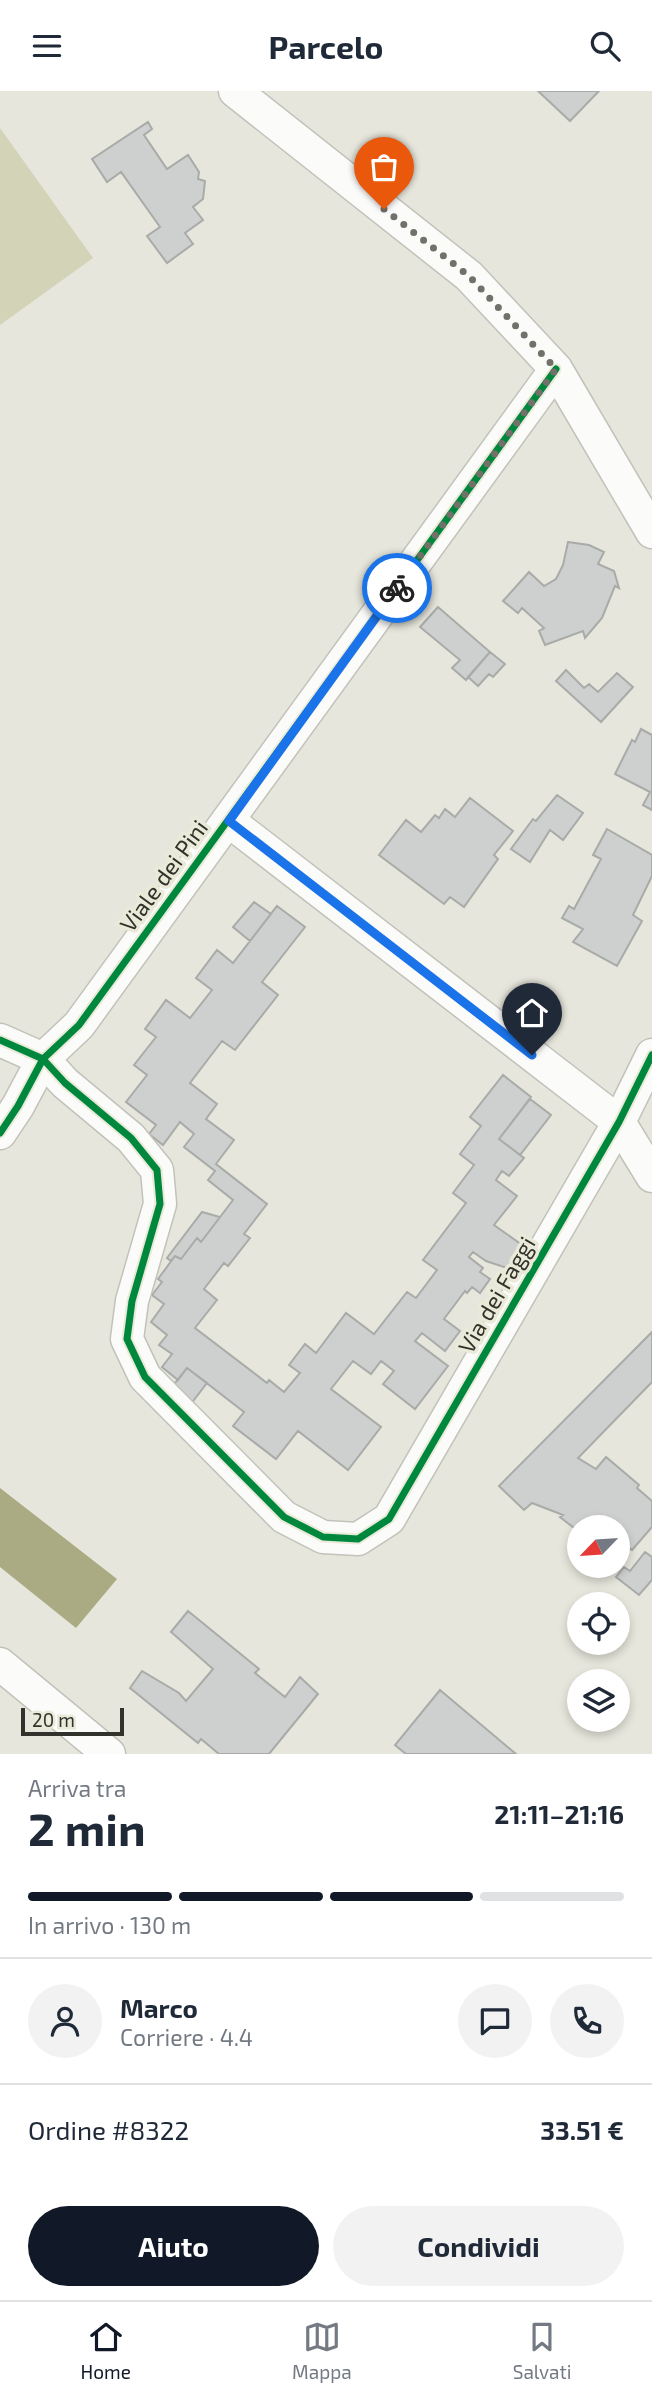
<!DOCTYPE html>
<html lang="it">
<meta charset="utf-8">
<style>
:root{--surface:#fff;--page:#f2f2f3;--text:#1f2937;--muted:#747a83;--line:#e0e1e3;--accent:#111827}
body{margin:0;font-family:"Exo 2",sans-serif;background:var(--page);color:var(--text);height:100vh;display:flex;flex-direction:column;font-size:26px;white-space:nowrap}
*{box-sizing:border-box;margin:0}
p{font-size:23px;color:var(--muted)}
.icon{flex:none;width:38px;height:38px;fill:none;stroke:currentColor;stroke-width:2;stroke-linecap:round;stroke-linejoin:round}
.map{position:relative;height:1663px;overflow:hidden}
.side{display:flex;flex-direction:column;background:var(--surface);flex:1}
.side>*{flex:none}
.needle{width:46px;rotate:245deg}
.buttons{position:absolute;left:567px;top:1424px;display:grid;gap:14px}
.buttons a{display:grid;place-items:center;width:63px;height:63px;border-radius:50%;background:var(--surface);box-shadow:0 4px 10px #0003;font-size:35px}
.scale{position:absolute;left:21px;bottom:18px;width:103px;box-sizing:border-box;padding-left:7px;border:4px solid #32322c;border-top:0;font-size:19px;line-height:24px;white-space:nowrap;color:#32322c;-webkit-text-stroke:5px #e9ead8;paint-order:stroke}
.pin{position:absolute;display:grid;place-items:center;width:60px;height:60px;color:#fff;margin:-72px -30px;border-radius:50% 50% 50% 0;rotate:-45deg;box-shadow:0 0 7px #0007}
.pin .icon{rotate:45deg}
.courier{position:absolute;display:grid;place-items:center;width:70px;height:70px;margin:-35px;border:5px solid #1a73e8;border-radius:50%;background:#fff;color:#222;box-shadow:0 2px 9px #0007}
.summary em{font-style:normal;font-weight:700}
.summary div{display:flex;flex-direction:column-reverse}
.summary{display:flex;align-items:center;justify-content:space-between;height:119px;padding:0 28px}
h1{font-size:46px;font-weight:700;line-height:52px}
.bar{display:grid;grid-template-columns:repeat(4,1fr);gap:10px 7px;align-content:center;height:84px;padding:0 28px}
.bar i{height:9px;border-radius:5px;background:var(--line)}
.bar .active{background:var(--accent)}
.bar p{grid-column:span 4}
.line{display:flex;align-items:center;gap:18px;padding:0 28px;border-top:2px solid var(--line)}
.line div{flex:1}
.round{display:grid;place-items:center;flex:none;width:74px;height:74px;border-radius:37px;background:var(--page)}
.primary-button{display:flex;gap:14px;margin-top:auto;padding:14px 28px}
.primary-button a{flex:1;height:80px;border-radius:42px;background:var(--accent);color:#fff;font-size:28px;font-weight:700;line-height:80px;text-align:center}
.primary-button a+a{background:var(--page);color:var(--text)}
header{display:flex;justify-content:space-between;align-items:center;height:91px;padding:0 28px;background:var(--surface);font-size:32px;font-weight:700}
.tabs{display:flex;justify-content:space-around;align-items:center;height:98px;border-top:2px solid var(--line);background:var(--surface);font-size:19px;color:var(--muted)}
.tabs a{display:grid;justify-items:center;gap:4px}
.tabs .active{color:var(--accent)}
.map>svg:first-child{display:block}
.green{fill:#d2d3b7}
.water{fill:#aaab82}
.building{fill:#cdd0ce;stroke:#a8aba8;stroke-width:2}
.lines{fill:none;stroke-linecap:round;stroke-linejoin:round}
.minor-casing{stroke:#c2c2bb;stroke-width:35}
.minor{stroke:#fbfbfa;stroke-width:32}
.cycleway-casing{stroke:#e9ead8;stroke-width:11}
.cycleway{stroke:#00873e;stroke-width:7}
.done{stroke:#71716a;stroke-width:7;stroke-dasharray:0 12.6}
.route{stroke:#1a73e8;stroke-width:9}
.labels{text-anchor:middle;stroke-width:7;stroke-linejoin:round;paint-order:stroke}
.street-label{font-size:23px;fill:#32322c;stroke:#e9ead8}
</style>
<header><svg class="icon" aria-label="menu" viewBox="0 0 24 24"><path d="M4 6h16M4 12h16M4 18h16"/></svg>Parcelo<svg class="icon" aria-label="search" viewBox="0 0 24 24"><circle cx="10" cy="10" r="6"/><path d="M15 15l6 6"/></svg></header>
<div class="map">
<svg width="652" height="1663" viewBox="0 0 652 1663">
<rect width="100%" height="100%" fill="#e6e6dc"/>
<path class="green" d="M0 37 93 167 0 234Z"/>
<path class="water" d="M0 1397 117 1488 76 1537 0 1476Z"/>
<path class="building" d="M538 0H599L570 30Z
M148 31 152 38 144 44 167 78 188 64 199 81 198 88 205 90 203 108 193 116 203 129 185 142 193 153 167 172 147 145 160 136 121 81 107 91 92 68Z
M568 451 589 454 604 461 598 473 614 480 619 497 615 495 602 527 585 547 583 540 545 554 539 540 544 537 522 517 518 522 503 510 529 481 544 495 556 488 563 474Z
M438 516 490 561 466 589 452 577 460 569 420 536Z
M490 561 505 573 493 586 489 583 478 595 468 586Z
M566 579 584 597 589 593 598 601 617 582 633 596 601 631 556 590Z
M641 638 652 644V719L643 714 650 701 615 683 632 649 635 651Z
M557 704 583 722 563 749 550 739 530 771 511 758 533 728 536 730Z
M470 707 513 740 494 764 498 768 464 816 450 806 444 813 379 764 406 729 421 741 435 724 439 727 445 718 455 726Z
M607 738 652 764V785L633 824 642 830 617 875 573 851 583 838 562 827 569 815 574 818 601 768 593 764Z
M254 811 271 823 250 850 233 836Z
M277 815 305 836 262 891 278 904 235 959 222 950 190 992 217 1013 206 1028 234 1049 216 1073 267 1113 244 1143 250 1147 228 1175 224 1172 204 1198 217 1209 195 1237 267 1292 269 1289 284 1301 300 1282 289 1274 305 1253 316 1262 346 1222 374 1243 407 1201 416 1207 437 1179 423 1169 466 1112 453 1102 474 1074 460 1063 481 1035 470 1026 503 984 531 1006 499 1048 524 1067 509 1085 502 1080 496 1089 517 1105 494 1134 525 1156 513 1179 486 1170 473 1161 469 1166 483 1177 480 1181 490 1188 480 1202 472 1196 467 1202 465 1200 444 1228 460 1240 445 1260 422 1242 415 1250 448 1275 415 1318 383 1293 394 1280 381 1270 371 1283 353 1270 331 1298 381 1336 348 1379 298 1340 276 1368 233 1335 244 1321 187 1277 178 1289 162 1276 172 1263 159 1254 167 1244 151 1231 164 1213 152 1204 162 1191 158 1188 175 1165 181 1168 197 1147 201 1151 233 1109 208 1089 215 1080 184 1056 194 1043 180 1031 163 1054 149 1043 156 1034 126 1011 147 984 134 974 156 946 145 938 166 909 190 927 212 899 196 887 217 859 233 872Z
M530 1008 551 1024 520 1064 499 1048Z
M202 1121 220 1126 201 1151 197 1147 181 1168 175 1165 171 1170 167 1167Z
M652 1241V1291L578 1367 596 1378 606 1366 639 1394 637 1397 652 1410V1436L632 1459 627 1455 625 1458 618 1453V1437H579V1441L560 1426 563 1424 532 1412 524 1419 499 1395Z
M187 1277 207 1292 190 1314 172 1296Z
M645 1461 652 1466V1489L639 1504 616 1486 624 1476 630 1480Z
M188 1520 259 1578 255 1582 285 1606 300 1586 318 1603 269 1663H219L201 1648 198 1652 130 1597 142 1580 179 1602 186 1610 213 1578 171 1541Z
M440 1599 516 1663H406L395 1654Z"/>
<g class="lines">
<g class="minor-casing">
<path id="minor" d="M235 0 469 185 556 278 652 441
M229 730 619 1031 652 1085
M0 949 43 968 65 992 131 1047 157 1079 160 1113 132 1210 127 1248 145 1286 284 1426 323 1446 358 1448 389 1428 619 1031 652 964
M0 1042 18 1015 43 968 79 934 556 278
M0 1573 109 1663"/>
</g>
<use href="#minor" class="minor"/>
<g class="cycleway-casing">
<path id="cycleway" d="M0 949 43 968 65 992 131 1047 157 1079 160 1113 132 1210 127 1248 145 1286 284 1426 323 1446 358 1448 389 1428 619 1031 652 964
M0 1042 18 1015 43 968 79 934 556 278"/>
</g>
<use href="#cycleway" class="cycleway"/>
</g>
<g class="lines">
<path class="done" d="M384 118 469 185 556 278 397 497"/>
<path class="route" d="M397 497 229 730 532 964"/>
</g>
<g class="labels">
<g class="street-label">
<text transform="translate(164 785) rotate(-54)" y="8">Viale dei Pini</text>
<text transform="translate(497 1204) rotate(-60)" y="8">Via dei Faggi</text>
</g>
</g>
</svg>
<div class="buttons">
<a><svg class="needle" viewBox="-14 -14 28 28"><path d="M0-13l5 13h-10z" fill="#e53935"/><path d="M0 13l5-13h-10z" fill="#747a83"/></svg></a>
<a><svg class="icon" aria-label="locate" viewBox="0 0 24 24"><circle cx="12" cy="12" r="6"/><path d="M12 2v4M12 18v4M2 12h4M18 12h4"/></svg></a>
<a><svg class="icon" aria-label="layers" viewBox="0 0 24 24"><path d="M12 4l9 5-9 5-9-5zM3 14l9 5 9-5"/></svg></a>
</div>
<div class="scale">20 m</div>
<div class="pin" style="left:384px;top:118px;background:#ea580c"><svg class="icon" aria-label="bag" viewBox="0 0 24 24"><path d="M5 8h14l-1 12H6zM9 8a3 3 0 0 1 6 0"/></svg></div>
<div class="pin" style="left:532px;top:964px;background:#1f2937"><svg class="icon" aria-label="home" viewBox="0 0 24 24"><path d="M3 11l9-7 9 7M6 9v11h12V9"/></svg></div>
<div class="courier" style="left:397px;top:497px"><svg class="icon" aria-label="bike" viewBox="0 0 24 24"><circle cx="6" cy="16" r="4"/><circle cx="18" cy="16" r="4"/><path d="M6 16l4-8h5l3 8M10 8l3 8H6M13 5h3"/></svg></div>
</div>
<section class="side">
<div class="summary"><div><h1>2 min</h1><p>Arriva tra</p></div><em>21:11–21:16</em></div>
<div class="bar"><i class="active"></i><i class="active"></i><i class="active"></i><i></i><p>In arrivo · 130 m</p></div>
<div class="line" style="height:126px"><a class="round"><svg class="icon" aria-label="person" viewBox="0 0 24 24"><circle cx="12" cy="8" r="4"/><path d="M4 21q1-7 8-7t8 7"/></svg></a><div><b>Marco</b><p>Corriere · 4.4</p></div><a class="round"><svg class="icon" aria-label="chat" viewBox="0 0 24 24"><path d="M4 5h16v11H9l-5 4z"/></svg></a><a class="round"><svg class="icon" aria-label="phone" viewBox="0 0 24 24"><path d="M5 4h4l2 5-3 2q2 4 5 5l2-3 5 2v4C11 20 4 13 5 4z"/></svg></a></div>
<div class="line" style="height:91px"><div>Ordine #8322</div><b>33.51 €</b></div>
<div class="primary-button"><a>Aiuto</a><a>Condividi</a></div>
</section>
<nav class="tabs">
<a class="active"><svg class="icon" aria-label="home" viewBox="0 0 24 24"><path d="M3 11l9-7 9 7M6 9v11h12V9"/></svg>Home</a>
<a><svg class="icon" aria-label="map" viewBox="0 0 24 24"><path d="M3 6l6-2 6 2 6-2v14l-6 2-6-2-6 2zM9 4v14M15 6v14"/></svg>Mappa</a>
<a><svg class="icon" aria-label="saved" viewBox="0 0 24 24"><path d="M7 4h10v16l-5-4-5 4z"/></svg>Salvati</a>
</nav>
